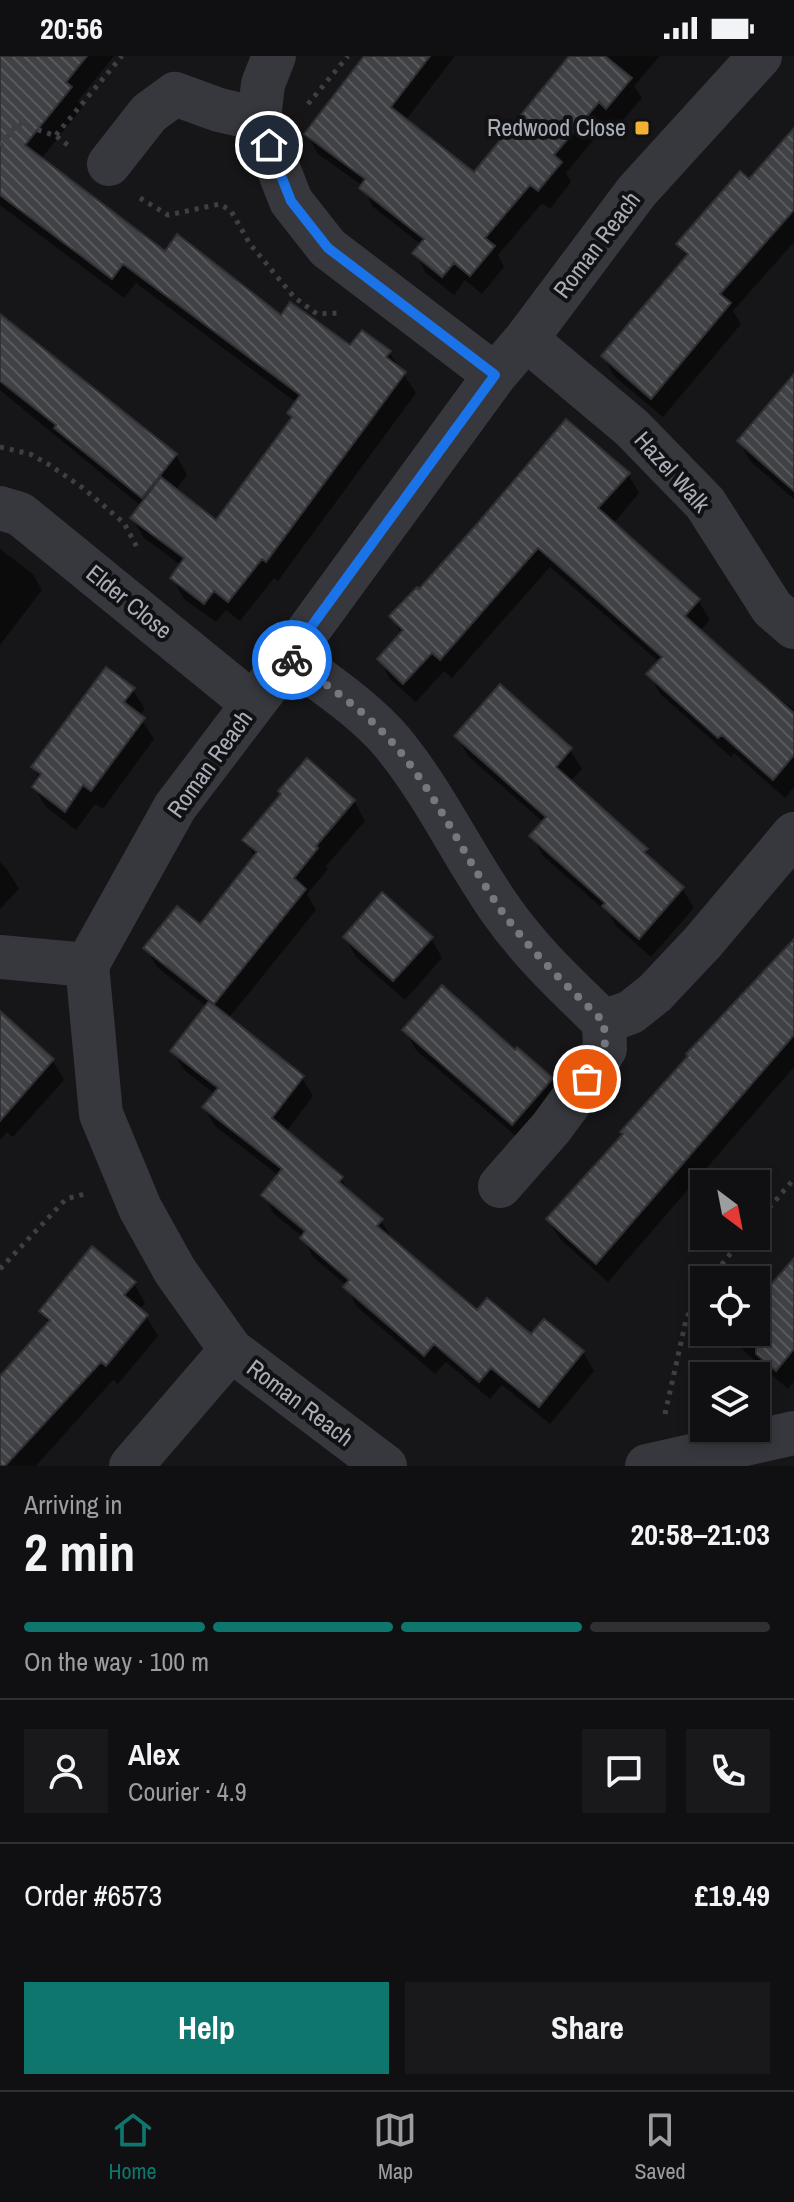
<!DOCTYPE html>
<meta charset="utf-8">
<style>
:root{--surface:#101012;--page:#19191b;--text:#f1f3f6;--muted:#9c9d9f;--line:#303032;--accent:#0f766e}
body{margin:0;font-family:"Archivo Narrow",sans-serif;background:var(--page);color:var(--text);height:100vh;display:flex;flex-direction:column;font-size:30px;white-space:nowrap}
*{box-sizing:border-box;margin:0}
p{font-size:26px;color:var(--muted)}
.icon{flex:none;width:44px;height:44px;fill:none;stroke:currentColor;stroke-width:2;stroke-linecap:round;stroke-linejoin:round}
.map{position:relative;height:1410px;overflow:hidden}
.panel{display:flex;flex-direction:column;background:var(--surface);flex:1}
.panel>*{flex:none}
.needle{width:52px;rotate:148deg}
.controls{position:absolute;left:690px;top:1114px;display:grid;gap:16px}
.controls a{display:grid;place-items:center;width:80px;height:80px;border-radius:0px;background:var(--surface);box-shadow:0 4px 12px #0003,0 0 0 2px var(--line);font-size:40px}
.pin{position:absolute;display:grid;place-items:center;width:68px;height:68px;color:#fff;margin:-34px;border:4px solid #fff;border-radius:50%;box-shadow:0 2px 8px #0007}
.courier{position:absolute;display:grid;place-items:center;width:80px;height:80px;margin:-40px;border:6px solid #1a73e8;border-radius:50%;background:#fff;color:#222;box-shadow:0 2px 10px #0007}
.head em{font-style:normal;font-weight:700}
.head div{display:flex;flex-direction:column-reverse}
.head{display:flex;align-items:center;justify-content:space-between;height:136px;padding:0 24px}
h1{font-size:52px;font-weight:700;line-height:60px}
.bar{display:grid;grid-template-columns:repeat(4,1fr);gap:12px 8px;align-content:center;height:96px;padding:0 24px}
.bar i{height:10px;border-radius:6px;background:var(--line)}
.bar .selected{background:var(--accent)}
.bar p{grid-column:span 4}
.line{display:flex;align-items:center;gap:20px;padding:0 24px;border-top:2px solid var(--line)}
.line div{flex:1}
.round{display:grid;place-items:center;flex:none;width:84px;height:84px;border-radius:0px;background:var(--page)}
.cta{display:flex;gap:16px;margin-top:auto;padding:16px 24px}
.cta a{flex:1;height:92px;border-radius:0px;background:var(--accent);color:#fff;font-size:32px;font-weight:700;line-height:92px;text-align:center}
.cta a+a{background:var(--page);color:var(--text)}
.status{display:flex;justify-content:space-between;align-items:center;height:56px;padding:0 40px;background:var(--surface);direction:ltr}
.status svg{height:22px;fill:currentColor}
.tab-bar{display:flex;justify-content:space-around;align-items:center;height:112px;border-top:2px solid var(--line);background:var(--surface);font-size:22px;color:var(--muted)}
.tab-bar a{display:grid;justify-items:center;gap:4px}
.tab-bar .selected{color:var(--accent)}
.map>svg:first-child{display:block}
.shadow{fill:#0007}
.building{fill:url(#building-back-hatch);stroke:#303034;stroke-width:2}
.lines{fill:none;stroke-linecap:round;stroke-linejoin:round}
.path{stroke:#3d3f44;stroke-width:5;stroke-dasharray:4 6;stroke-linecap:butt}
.minor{stroke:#37383d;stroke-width:44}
.done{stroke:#757880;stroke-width:8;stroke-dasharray:0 14.4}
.route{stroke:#1a73e8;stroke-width:10}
.poi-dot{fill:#f2b134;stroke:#111113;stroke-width:3}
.labels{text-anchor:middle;stroke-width:8;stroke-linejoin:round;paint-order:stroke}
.poi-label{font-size:24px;fill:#a8adb8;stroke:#111113;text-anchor:end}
.street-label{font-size:24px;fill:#a8adb8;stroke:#111113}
</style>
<div class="status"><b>20:56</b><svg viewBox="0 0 49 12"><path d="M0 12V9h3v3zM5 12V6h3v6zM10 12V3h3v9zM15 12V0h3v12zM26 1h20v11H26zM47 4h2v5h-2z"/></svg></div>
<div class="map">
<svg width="794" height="1410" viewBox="0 0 794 1410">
<defs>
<pattern id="building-back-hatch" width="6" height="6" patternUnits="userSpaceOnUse" patternTransform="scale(2)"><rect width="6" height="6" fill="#404145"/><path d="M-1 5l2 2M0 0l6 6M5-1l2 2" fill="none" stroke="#595a5e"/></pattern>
</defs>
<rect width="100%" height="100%" fill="#161618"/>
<path class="shadow" d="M26 0H114L78 45 82 52 41 103 166 197 281 262 351 292 389 296 416 337 278 525 274 522 240 565 226 554 216 566 184 543 173 523 182 510 144 482 132 462 141 450 0 334V261L176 399 187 419 175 435 217 467 292 363 289 357 297 347 136 227 124 242 0 149V31Z
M366 0H455L405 65 474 119 575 0H660L634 30 642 42 618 70 610 64 566 117 571 126 550 153 542 147 498 199 504 211 482 238 465 224 454 239 426 217 415 197 422 189 373 151 363 130 318 98 307 78Z
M794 81V186L733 255 741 268 663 361 614 320 603 300 687 202 679 188Z
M794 346V443L750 405 739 385Z
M628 418 639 437 613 468 698 544 710 564 699 576 779 646 781 643 794 654V731L785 742 734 697 731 701 660 638 649 618 659 606 550 511 452 622 444 615 416 646 390 623 379 603 402 579 392 561 419 536Z
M0 493 33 518 42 534 0 589Z
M133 634 145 653 139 660 154 683 103 753 95 748 76 774 46 751 34 731 40 723 33 711Z
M457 680 570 694 582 713 570 726 646 794 653 807 682 832 694 852 651 901 616 870 610 859 543 800 532 780 544 767 468 700Z
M354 745 365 765 326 810 328 813 307 838 316 854 228 963 302 1022 313 1040 286 1076 341 1122 351 1138 381 1164 392 1183 477 1256 532 1281 583 1296 594 1315 550 1368 502 1329 490 1343 446 1306 435 1318 356 1250 347 1230 313 1201 303 1181 274 1158 263 1139 279 1120 215 1070 204 1052 215 1038 184 1014 173 995 207 951 157 911 146 892 200 871 255 802 245 784Z
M0 806 7 813 19 833 0 853Z
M345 881 431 882 442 902 405 944 356 901Z
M794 886V1011L608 1226 560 1183 548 1164Z
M5 962 53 1005 64 1024 13 1081 7 1076 0 1084V967Z
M405 974 515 997 551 1023 563 1043 525 1088 416 994Z
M134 1227 145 1247 139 1254 146 1260 158 1280 118 1328 113 1324 36 1410H0V1323L49 1268 41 1255Z
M794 1230V1326L788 1333 744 1295 733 1276H756V1249Z"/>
<path class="building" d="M0 0H87L66 26 72 31 25 89 165 195 177 178 281 259 290 246 350 289 362 274 391 295 386 301 406 316 266 506 262 503 228 546 214 535 204 548 170 522 184 502 130 462 161 421 216 464 292 361 287 357 300 339 123 208 112 223 0 139Z
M364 0H430L391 51 474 116 569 0H605L632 22 606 53 599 46 554 99 562 106 538 135 530 129 485 182 495 190 470 220 454 207 442 221 412 197 424 183 359 132 365 123 304 78Z
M794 72V154L720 238 731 247 651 343 601 300 688 198 676 188 740 115 749 123Z
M0 258 177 398 142 442 54 372 56 369 0 325Z
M794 318V435L737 385Z
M566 363 630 417 598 452 700 543 685 560 794 657V699L773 724 722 679 718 682 646 618 662 601 538 492 440 604 432 597 403 628 377 603 403 574 389 560 417 531 419 533 477 468Z
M106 611 135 632 124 646 145 662 91 735 83 729 65 756 32 731 41 718 31 711Z
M500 628 572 692 556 711 648 793 644 796 684 831 639 883 602 850 605 847 529 780 546 761 454 680Z
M307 702 355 744 316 790 318 792 294 822 306 833 214 948 143 892 177 850 200 868 257 796 242 784 281 738 278 735Z
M382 836 433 881 393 925 343 881Z
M794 883V979L596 1208 546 1163 623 1078 620 1076 688 1000 686 998Z
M442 929 515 994 517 991 553 1022 512 1069 402 974Z
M209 945 304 1020 272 1062 343 1121 339 1126 383 1163 377 1170 477 1254 487 1242 531 1278 544 1263 584 1295 539 1351 491 1312 479 1326 434 1288 424 1300 343 1231 349 1224 300 1182 305 1175 261 1139 282 1113 202 1051 218 1032 170 995Z
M0 955 54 1003 0 1065Z
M92 1190 136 1226 124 1239 148 1259 106 1310 101 1306 5 1410H0V1320L50 1264 39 1255Z
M794 1202V1293L776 1315 756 1298V1246Z"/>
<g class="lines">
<path class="path" d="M308 48 348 0
M56 79 122 0
M0 90 18 67 56 80 69 90
M140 142 168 159 220 148 231 155 250 188 294 241 317 258 340 257
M0 391 30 398 48 408 83 432 124 467 139 495
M756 1167 794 1123
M0 1213 66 1143 88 1137
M709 1224 745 1180
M665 1358 686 1264 697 1239 704 1230"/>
<path class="minor" d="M274 0 263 28 259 63 291 145 328 192 495 319
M109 108 149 57 175 38 219 54 259 63
M526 283 632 372 705 447 772 552 794 571
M0 452 20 458 253 648
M289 601C324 627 364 653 392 686 435 738 463 800 501 854 532 898 566 929 604 966
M0 901 87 909
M500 1130 551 1072 587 1023 605 993 604 966 631 956 655 937 703 886 794 778
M131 1410 231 1294
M385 1410 231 1294 175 1215 140 1152 101 1058 87 909 175 751 289 601 495 319 526 283 637 135 760 0
M647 1410 794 1377"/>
</g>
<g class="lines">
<path class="done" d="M292 604C325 628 363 653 391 685 436 736 463 799 501 854 531 896 567 930 604 966L605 993 587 1023"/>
<path class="route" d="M269 89 291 145 328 192 495 319 289 601 292 604"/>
</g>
<rect class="poi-dot" x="634" y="64" width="16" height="16" rx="4"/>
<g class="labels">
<g class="poi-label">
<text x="626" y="80">Redwood Close</text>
</g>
<g class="street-label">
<text transform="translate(597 189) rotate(-53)" y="8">Roman Reach</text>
<text transform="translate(672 416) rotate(48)" y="8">Hazel Walk</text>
<text transform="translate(129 546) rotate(39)" y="8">Elder Close</text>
<text transform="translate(210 708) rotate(-54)" y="8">Roman Reach</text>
<text transform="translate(300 1347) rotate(37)" y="8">Roman Reach</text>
</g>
</g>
</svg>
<div class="controls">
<a><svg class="needle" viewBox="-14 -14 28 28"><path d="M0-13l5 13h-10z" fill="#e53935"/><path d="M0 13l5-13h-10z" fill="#9c9d9f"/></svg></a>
<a><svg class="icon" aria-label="locate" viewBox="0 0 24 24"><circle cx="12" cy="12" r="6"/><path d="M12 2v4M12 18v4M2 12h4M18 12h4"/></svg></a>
<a><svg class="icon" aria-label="layers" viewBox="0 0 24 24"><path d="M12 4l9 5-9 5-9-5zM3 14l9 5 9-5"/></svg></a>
</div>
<div class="pin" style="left:587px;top:1023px;background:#ea580c"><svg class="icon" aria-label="bag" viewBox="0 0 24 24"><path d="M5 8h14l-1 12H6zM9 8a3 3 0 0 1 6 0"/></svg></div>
<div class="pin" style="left:269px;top:89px;background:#1f2937"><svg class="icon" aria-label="home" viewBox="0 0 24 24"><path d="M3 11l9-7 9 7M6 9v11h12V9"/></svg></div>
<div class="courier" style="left:292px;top:604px"><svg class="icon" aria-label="bike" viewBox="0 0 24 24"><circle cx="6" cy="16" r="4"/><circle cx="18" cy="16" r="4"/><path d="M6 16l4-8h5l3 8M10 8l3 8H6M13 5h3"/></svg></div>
</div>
<section class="panel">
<div class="head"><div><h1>2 min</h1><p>Arriving in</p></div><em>20:58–21:03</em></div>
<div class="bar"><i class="selected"></i><i class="selected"></i><i class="selected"></i><i></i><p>On the way · 100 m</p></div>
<div class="line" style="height:144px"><a class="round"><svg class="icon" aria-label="person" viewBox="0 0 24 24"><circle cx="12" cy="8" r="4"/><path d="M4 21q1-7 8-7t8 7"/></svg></a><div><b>Alex</b><p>Courier · 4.9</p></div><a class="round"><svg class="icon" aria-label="chat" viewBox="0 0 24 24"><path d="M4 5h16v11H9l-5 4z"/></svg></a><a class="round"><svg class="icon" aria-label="phone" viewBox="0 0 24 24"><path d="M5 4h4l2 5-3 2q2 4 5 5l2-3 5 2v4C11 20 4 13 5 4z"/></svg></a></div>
<div class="line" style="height:104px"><div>Order #6573</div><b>£19.49</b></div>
<div class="cta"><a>Help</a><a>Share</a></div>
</section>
<nav class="tab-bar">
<a class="selected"><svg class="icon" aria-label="home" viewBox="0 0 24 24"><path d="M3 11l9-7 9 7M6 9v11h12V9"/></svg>Home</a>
<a><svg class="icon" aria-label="map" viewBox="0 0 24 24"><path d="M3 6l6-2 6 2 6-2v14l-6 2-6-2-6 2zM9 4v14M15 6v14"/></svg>Map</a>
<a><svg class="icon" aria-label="saved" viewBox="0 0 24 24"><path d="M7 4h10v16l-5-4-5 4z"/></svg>Saved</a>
</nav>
